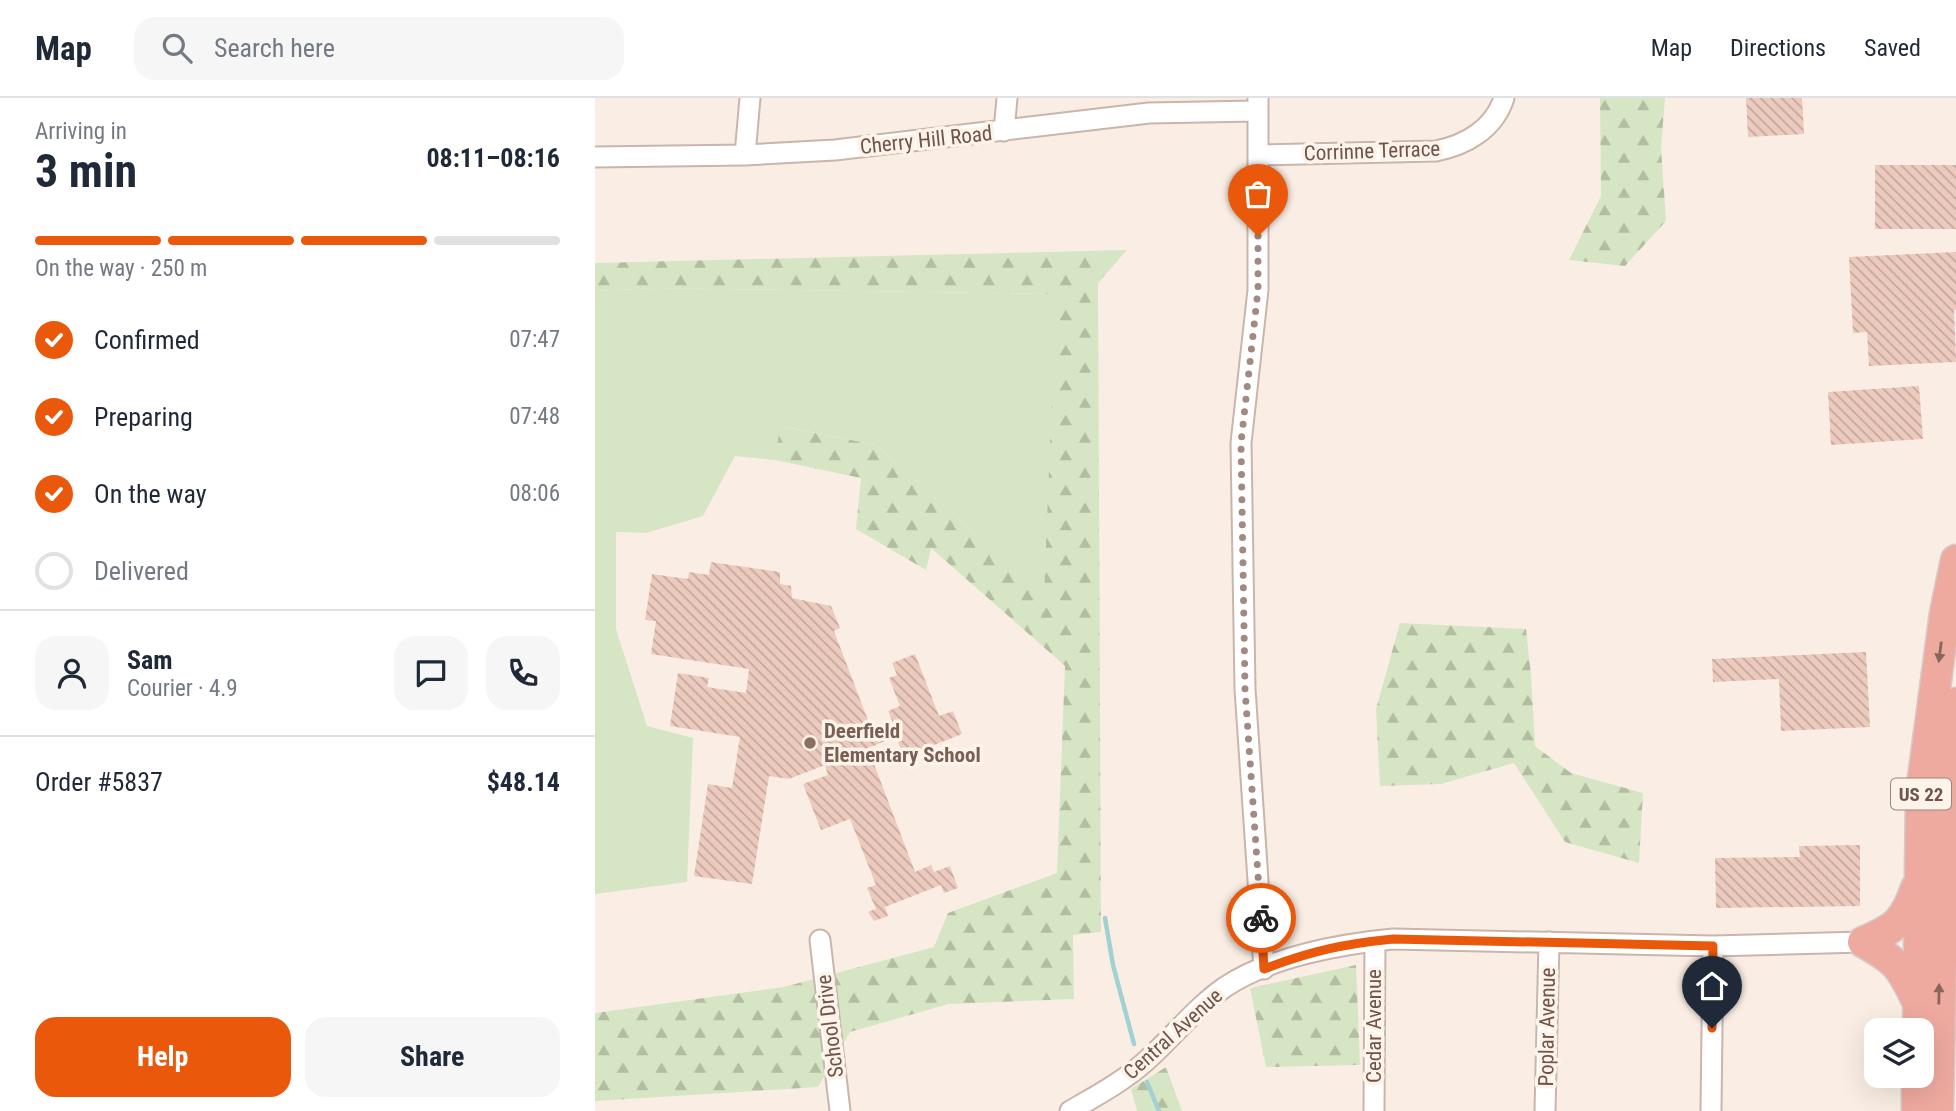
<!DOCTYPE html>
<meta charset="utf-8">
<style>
:root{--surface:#fff;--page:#f6f6f7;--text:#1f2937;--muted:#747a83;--line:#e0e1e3;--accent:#ea580c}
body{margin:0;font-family:"Roboto Condensed",sans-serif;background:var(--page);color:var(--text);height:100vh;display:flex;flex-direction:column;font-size:26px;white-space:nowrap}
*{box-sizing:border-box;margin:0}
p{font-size:23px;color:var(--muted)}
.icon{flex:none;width:38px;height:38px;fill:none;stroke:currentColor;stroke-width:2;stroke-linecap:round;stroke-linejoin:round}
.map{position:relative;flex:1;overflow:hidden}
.sheet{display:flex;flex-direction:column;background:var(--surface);width:595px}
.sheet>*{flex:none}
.controls{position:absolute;left:1269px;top:920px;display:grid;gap:14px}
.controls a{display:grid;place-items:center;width:70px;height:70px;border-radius:14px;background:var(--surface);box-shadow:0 7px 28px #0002;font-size:35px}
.pin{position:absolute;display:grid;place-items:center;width:60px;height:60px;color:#fff;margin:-72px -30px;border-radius:50% 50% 50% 0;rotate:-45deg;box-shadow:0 0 7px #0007}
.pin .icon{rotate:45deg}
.courier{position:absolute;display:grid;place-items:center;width:70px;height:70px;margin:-35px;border:5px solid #ea580c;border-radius:50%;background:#fff;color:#222;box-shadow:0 2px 9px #0007}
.headline em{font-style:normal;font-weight:700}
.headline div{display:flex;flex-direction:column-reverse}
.headline{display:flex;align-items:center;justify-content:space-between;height:119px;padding:0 35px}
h1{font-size:46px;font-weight:700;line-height:52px}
.bar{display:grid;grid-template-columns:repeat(4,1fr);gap:10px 7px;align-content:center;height:84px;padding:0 35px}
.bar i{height:9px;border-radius:5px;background:var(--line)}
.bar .selected{background:var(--accent)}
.bar p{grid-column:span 4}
.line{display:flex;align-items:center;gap:18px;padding:0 35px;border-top:2px solid var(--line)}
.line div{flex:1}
.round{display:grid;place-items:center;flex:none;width:74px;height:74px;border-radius:21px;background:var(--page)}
ol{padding:0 35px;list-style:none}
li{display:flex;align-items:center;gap:21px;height:77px}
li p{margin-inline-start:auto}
li .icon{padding:7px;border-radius:50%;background:var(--accent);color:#fff;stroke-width:4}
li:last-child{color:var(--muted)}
li i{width:38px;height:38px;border:4px solid var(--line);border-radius:50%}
.action{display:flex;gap:14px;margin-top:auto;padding:14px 35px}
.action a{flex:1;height:80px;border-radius:21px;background:var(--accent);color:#fff;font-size:28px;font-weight:700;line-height:80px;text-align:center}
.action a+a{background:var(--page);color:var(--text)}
header{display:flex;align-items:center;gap:42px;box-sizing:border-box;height:98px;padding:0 35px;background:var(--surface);border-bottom:2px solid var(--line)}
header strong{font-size:33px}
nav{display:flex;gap:38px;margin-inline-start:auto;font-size:24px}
.search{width:490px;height:63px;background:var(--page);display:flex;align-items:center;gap:18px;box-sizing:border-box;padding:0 24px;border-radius:21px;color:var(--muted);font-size:26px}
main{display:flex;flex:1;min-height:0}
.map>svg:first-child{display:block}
.green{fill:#d6e6c4}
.forest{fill:url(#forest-firs)}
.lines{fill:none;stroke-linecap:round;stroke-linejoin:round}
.stream{stroke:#a1d1d2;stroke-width:4.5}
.building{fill:url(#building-back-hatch)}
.minor-casing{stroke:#cab5ab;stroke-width:23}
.highway-casing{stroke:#d4ccc9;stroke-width:33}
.minor{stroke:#fff;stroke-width:19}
.highway{stroke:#efaaa0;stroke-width:30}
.oneway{fill:#89655d}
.done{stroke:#a08a81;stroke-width:7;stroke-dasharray:0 12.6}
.route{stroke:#ea580c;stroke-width:9}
.education-dot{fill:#8d6e63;stroke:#fdf3e9;stroke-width:2.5}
.labels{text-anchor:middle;stroke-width:7;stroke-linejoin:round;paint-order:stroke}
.shield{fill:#fdf3e9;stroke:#9a847b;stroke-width:2}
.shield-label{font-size:19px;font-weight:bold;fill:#70544c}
.street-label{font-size:21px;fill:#70544c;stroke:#fdf3e9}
.education-label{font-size:21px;font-weight:bold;fill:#785e54;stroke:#fdf3e9;text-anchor:start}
</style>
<header>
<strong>Map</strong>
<div class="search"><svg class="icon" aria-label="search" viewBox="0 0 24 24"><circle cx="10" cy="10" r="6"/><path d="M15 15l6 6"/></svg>Search here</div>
<nav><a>Map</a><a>Directions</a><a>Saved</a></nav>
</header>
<main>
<section class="sheet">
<div class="headline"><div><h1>3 min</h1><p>Arriving in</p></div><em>08:11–08:16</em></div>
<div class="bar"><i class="selected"></i><i class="selected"></i><i class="selected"></i><i></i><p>On the way · 250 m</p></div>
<ol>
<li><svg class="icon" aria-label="check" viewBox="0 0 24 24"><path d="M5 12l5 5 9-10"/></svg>Confirmed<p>07:47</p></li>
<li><svg class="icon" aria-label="check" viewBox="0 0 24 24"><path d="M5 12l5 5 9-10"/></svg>Preparing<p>07:48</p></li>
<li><svg class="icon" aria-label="check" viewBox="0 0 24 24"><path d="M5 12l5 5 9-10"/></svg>On the way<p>08:06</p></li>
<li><i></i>Delivered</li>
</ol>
<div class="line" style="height:126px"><a class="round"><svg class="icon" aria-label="person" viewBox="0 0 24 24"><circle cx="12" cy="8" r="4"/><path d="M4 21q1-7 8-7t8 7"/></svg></a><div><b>Sam</b><p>Courier · 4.9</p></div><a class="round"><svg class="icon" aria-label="chat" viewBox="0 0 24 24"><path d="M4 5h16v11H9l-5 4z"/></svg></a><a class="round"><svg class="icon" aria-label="phone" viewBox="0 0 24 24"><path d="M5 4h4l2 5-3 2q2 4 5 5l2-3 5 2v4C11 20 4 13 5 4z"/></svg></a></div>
<div class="line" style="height:91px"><div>Order #5837</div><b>$48.14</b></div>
<div class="action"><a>Help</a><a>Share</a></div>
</section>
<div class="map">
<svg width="1361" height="1013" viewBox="0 0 1361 1013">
<defs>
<pattern id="forest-firs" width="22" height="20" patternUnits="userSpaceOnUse" patternTransform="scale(1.75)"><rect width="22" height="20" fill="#d6e6c4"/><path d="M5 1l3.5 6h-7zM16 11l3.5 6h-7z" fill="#b2bda1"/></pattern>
<pattern id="building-back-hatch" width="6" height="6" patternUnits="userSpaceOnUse" patternTransform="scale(1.75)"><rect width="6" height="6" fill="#edcabe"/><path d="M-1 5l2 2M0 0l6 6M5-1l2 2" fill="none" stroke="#c4a79d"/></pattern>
</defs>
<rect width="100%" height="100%" fill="#faeee4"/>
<path class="green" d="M60 190 462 196 450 499 281 347 186 328 180 362 140 358 108 418 51 435 21 434V531L52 628 98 640 92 784 0 796V193Z"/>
<path class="forest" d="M1005 0H1070L1066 50 1071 123 1030 168 974 162 1006 98Z
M532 152 503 185 506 834 478 837 479 901 354 906 255 934 223 989 0 1003V915L189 889 339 849 353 815 462 775 470 568 336 450 331 472 261 431 266 380 180 362 185 328 281 347 449 498 461 196 60 190 0 193V165Z
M805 525 931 531 936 577 940 648 976 675 1048 695 1044 765 970 744 919 665 846 686 785 688 781 611Z
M761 867 765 967 671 969 655 890Z
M571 969 587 1013H542L536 991Z"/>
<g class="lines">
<path class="stream" d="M510 820 518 867 539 946
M552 984 564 1013"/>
</g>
<path class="building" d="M1151 0H1207L1209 36 1153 39Z
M1280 67H1361V131H1280Z
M1361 154V212H1359L1361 264 1274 268 1272 234 1258 235 1254 159Z
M1324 288 1328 341 1236 347 1233 294Z
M116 464 185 474V486L196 488 197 500 236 508 245 530 239 533 279 638 300 630 293 613 305 608 294 580 302 577 297 565 320 556 344 618 358 613 367 636 309 659 301 639 273 650 320 774 336 767 339 774 355 768 363 790 349 795 346 787 290 809 293 818 279 823 273 814 281 811 272 790 281 787 255 721 226 732 208 686 233 677 230 667 194 681 174 678 157 786 99 778 113 686 137 690 145 639 75 628 83 575 114 580 112 589 151 595 154 571 56 556 61 523 50 522 57 476 93 481 94 474 114 477Z
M1271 554 1275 629 1186 633 1184 581 1118 584 1117 561Z
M1265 747V808L1121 810 1120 760 1205 759 1204 748Z"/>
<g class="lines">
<g class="minor-casing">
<path id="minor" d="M663 0V192L646 345 650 591 669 871
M409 33 412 0
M150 57 155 0
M664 57 841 53C871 47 899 31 909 0
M0 59 150 57 240 52 554 15 661 13
M225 842 245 1013
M475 1013C501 998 529 983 551 963 578 939 600 910 630 889 675 859 745 846 798 841L1118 848 1268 844
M779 1013 780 843
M950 1013 954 844
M1116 1013 1118 848"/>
</g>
<g class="highway-casing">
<path id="highway" d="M1268 844C1301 830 1309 824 1321 790
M1268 844C1300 862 1305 867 1321 901
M1323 933 1326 695 1350 515 1361 462
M1322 1013V978
M1343 1013 1349 716 1361 605"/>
</g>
<use href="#minor" class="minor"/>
<use href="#highway" class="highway"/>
</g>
<defs><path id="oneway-solid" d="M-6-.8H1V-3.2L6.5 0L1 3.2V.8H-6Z" transform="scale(1.75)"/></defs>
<g class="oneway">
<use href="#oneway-solid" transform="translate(1345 554) rotate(97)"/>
<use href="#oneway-solid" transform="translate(1344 896) rotate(-89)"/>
</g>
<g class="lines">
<path class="done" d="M663 138V192L646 345 650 591 666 820"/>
<path class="route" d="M666 820 669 871C716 853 748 846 798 841L1118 848 1117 930"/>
</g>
<circle class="education-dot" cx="215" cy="645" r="7"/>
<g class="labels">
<rect class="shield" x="1296" y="680.5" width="60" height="31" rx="5"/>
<g class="shield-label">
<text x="1326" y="703">US 22</text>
</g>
<g class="street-label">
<text transform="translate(331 42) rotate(-6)" y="7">Cherry Hill Road</text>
<text transform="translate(777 53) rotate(-2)" y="7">Corrinne Terrace</text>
<text transform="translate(235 928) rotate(-97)" y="7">School Drive</text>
<text transform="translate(779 928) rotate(-90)" y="7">Cedar Avenue</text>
<text transform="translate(952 929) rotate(-89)" y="7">Poplar Avenue</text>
<text transform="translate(578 936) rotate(-42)" y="7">Central Avenue</text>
</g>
<g class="education-label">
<text x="229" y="640">Deerfield<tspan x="229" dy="24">Elementary School</tspan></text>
</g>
</g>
</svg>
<div class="controls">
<a><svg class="icon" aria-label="layers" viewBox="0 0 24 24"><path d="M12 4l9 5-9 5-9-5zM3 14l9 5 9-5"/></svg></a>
</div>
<div class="pin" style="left:663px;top:138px;background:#ea580c"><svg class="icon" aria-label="bag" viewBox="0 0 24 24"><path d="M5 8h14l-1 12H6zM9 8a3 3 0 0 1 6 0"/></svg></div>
<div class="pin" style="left:1117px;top:930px;background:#1f2937"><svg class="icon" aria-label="home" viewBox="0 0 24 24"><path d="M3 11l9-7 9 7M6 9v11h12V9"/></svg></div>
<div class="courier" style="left:666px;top:820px"><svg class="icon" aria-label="bike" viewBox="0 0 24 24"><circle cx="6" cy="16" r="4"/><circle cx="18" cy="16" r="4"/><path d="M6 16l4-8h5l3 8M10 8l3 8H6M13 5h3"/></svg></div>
</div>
</main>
